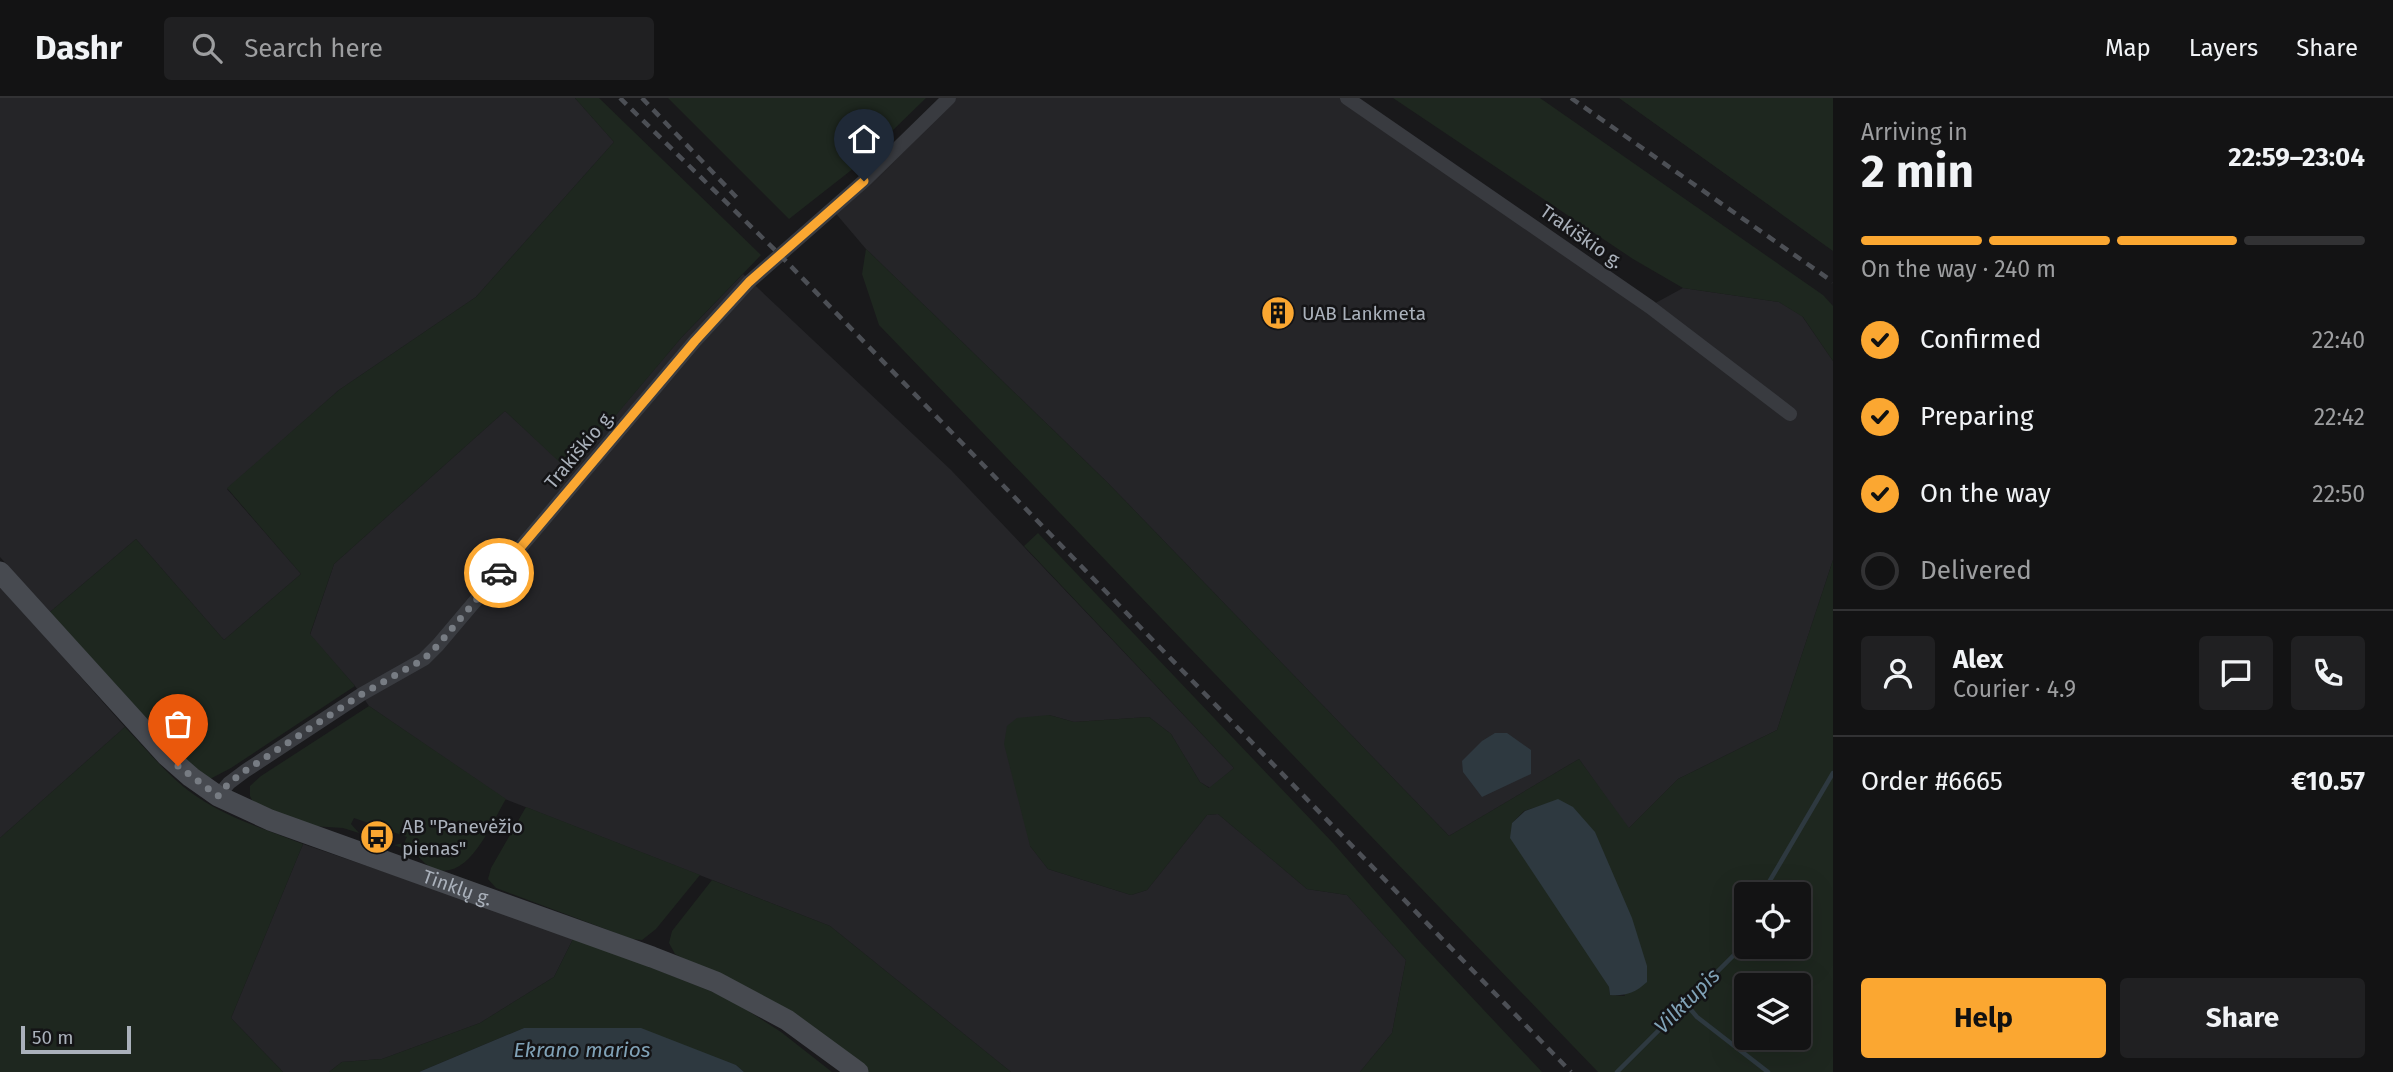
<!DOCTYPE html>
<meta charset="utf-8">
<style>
:root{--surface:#131314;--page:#202022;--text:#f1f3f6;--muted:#9d9ea0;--line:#323234;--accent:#fba731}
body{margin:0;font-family:"Fira Sans",sans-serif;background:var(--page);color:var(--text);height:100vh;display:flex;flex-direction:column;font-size:26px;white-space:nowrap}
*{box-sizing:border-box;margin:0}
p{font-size:23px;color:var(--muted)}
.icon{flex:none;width:38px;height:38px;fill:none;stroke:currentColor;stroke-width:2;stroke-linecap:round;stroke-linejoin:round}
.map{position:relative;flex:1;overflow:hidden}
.drawer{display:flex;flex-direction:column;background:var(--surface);width:560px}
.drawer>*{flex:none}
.tools{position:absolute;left:1734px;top:784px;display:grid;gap:14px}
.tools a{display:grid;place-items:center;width:77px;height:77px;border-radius:7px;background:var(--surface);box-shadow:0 7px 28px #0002,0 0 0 2px var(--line);font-size:35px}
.scale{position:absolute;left:21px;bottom:18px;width:110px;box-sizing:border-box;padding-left:7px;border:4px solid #aab1bb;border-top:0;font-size:19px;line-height:24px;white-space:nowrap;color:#aab1bb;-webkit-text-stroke:5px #141416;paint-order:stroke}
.pin{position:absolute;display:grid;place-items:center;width:60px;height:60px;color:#fff;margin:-72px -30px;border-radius:50% 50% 50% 0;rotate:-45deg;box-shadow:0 0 7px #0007}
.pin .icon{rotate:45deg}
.courier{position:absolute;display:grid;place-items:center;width:70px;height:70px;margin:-35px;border:5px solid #fba731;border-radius:50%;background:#fff;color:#222;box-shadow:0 2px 9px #0007}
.summary em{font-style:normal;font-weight:700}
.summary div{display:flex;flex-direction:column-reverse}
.summary{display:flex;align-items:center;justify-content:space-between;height:119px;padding:0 28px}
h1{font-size:46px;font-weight:700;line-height:52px}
.bar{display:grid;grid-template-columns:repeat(4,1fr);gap:10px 7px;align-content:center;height:84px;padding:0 28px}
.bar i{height:9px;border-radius:5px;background:var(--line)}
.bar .selected{background:var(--accent)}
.bar p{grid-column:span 4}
.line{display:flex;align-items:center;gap:18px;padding:0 28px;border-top:2px solid var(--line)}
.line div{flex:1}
.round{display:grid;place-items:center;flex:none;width:74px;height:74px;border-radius:7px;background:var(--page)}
ol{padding:0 28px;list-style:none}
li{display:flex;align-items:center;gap:21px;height:77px}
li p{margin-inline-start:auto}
li .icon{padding:7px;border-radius:50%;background:var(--accent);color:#111;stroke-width:4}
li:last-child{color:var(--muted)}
li i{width:38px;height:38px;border:4px solid var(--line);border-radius:50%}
.cta{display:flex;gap:14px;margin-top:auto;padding:14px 28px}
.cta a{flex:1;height:80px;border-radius:7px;background:var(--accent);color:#111;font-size:28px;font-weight:700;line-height:80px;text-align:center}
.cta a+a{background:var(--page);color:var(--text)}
header{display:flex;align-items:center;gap:42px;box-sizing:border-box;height:98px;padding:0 35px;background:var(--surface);border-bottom:2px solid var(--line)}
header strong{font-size:33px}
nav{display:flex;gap:38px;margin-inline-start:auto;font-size:24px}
.search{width:490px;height:63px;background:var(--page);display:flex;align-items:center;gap:18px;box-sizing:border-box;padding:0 24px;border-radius:7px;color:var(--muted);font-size:26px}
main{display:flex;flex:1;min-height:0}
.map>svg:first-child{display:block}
.built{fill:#252528}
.green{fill:#1e271f;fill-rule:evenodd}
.water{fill:#2e3940}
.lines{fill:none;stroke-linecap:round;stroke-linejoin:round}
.stream{stroke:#2e3940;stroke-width:4.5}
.street{stroke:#393b40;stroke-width:14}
.secondary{stroke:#474a50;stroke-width:21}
.rail{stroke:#4c4f55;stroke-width:4.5;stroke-dasharray:9 7;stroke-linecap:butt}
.done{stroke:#777c83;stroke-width:7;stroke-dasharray:0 12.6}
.route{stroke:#fba731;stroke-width:9}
.labels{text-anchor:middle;stroke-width:5;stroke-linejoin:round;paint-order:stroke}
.street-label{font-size:19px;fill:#aab1bb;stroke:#141416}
.poi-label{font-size:19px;fill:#aab1bb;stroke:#141416;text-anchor:start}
.water-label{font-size:21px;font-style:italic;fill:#80a2b7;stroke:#141416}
</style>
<header>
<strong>Dashr</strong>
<div class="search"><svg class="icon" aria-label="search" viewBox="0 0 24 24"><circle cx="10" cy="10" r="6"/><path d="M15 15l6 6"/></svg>Search here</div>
<nav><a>Map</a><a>Layers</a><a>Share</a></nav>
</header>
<main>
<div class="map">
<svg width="1833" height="974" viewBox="0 0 1833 974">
<rect width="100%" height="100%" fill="#19191b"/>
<path class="built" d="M0 0H575L614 44 476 199 339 292 227 391 301 476 224 542 136 441 50 514 0 459Z
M949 0H1347L1650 208 1683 190 1779 204 1802 218 1833 263V462L1777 632 1678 681 1628 731 1579 661 1449 738 1107 384 866 151 832 111Z
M743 176 951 372 1234 670 1210 690 1200 684 1171 636 1149 619 1074 624 1049 617 1030 748 1048 771 1131 797 1147 792 1207 717 1218 716 1307 791 1347 797 1406 862 1392 935 1360 974H1011L830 828 505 701 369 608 355 588 310 537 334 466 505 313 569 372 681 240Z
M0 488 125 629 0 740Z
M303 746 574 839 554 879 480 925 382 961 342 964 329 974H283L231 920Z"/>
<path class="green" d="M575 0H599L761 157 681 240 569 373 505 313 334 466 310 536 355 588 231 670 210 681 178 656 50 514 136 441 224 542 301 476 227 390 339 292 476 199 614 44Z
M668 0H926L854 70 789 121Z
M1393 0H1540L1823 197 1833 208V263L1803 219 1779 204 1683 190 1633 161Z
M1619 0H1833V153Z
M866 151 1107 384 1449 738 1579 661 1629 730 1678 681 1777 632 1833 462V974H1598L879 227 862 176ZM1558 702 1625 898 1610 897 1609 889 1512 725 1524 713ZM1746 796H1799V849H1746ZM1746 887H1799V940H1746Z
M1038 435 1333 745 1420 844 1542 974H1360L1392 935 1406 862 1347 797 1307 791 1218 716 1207 717 1147 792 1131 797 1048 771 1030 748 1004 646 1007 628 1017 620 1049 617 1074 624 1149 619 1171 636 1200 684 1209 690 1234 670 1024 448Z
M369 608 506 701C491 725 469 786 432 770 425 767 421 760 415 756 409 752 401 750 394 747L404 745 407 739 354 720 351 726 359 735 343 730 312 728 253 704 250 698V688L261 678Z
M125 629C148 653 171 682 199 700 230 721 268 732 303 746L231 920 283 974H0V740Z
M526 709 700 777 656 831 642 842 632 841 496 790 488 781 491 770Z
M712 782 830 828 1011 974H868L801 924 675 856 669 845 672 833Z
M574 839 728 900 781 934 832 974H744L736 967 524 930 419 974H329L342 964 382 961 480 925 554 879Z"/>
<path class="water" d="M1495 635H1507L1531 652V676L1482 699 1463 674 1462 663 1482 643Z
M1558 701 1573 709 1595 734 1632 820 1647 868V884C1635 895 1626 898 1610 897L1609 889 1510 740 1512 725 1525 713Z
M524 930H641L736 967 744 974H419Z"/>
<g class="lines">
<path class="stream" d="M1762 796 1833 675
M1686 906 1697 919 1768 974
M1617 974 1738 853 1746 826"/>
<path class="street" d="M1347 0 1650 209 1790 316
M218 698 229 685 245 673 362 596 424 561 438 547 695 243 749 184 864 83 949 0"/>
<path class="secondary" id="s1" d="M0 474 166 657 191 679 218 698 270 722 652 859 716 884 787 922 858 974"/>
<path class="rail" d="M620 0 779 156 1571 974
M642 0 741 104
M1571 0 1833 184"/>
</g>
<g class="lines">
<path class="done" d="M178 668 218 698 229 685 245 673 362 596 424 561 438 547 499 475"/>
<path class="route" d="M499 475 695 243 749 184 864 83"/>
</g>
<defs>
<g id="building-disc" transform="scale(1.75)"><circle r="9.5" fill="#fba731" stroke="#141416"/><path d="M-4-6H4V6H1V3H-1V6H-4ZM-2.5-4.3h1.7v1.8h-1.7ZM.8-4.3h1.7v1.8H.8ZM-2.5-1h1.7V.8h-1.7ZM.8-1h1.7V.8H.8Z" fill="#111"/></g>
<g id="bus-disc" transform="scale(1.75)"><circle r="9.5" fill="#fba731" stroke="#141416"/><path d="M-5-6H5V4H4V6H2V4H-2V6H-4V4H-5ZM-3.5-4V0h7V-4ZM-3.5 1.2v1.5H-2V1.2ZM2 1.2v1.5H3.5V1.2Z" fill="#111"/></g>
</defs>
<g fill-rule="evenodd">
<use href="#building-disc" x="1278" y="215"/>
<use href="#bus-disc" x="377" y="739"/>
</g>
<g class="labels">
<g class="street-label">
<text transform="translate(1582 138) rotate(35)" y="7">Trakiškio g.</text>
<text transform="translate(579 351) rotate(-50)" y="7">Trakiškio g.</text>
<text dy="7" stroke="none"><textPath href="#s1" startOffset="570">Tinklų g.</textPath></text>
</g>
<g class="poi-label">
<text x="1302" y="222">UAB Lankmeta</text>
<text x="402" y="735">AB "Panevėžio<tspan x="402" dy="22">pienas"</tspan></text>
</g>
<g class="water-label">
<text transform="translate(1687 903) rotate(-45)" y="7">Vilktupis</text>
<text x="582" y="959">Ekrano marios</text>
</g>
</g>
</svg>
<div class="tools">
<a><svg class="icon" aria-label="locate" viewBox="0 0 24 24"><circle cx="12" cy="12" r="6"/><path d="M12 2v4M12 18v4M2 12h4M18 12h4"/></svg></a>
<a><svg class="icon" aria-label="layers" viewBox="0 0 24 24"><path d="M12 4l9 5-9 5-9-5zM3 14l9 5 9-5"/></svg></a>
</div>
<div class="scale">50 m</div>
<div class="pin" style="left:178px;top:668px;background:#ea580c"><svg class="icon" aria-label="bag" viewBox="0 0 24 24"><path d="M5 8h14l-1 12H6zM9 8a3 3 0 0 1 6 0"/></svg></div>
<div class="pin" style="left:864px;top:83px;background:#1f2937"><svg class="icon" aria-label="home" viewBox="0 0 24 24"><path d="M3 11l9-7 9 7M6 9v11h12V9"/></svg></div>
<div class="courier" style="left:499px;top:475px"><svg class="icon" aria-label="car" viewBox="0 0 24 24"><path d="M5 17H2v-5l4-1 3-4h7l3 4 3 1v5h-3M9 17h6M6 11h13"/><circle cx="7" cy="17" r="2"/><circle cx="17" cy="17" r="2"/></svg></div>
</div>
<section class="drawer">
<div class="summary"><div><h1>2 min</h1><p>Arriving in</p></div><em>22:59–23:04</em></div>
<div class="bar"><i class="selected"></i><i class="selected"></i><i class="selected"></i><i></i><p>On the way · 240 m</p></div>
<ol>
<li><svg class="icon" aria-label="check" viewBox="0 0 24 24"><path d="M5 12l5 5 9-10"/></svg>Confirmed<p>22:40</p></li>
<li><svg class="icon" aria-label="check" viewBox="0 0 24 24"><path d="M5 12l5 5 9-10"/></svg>Preparing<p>22:42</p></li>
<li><svg class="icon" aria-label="check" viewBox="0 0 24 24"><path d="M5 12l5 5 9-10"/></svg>On the way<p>22:50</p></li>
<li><i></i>Delivered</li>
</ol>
<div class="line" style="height:126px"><a class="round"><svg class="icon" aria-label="person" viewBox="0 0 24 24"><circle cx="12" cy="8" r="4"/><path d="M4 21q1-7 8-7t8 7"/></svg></a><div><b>Alex</b><p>Courier · 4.9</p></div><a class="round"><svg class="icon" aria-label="chat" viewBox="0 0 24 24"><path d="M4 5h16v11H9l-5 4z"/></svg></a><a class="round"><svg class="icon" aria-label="phone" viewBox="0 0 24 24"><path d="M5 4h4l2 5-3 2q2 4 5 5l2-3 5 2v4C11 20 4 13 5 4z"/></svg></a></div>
<div class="line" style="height:91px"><div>Order #6665</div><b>€10.57</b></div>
<div class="cta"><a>Help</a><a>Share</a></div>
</section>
</main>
